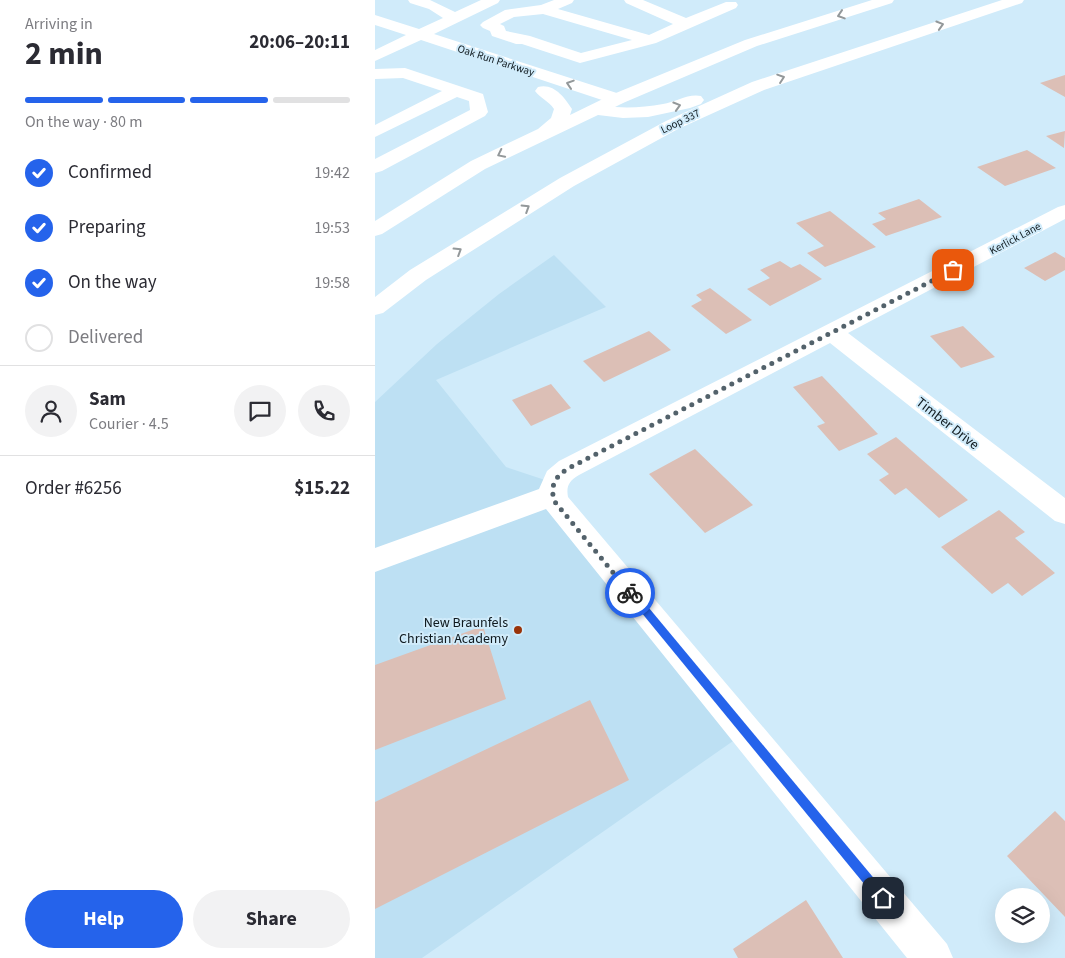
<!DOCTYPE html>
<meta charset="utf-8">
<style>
:root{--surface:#fff;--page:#f2f2f3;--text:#2b2b33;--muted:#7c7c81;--line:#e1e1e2;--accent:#2563eb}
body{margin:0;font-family:"Source Sans 3",sans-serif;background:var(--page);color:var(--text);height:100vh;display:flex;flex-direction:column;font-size:19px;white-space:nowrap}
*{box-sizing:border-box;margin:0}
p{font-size:16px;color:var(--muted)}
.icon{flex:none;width:28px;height:28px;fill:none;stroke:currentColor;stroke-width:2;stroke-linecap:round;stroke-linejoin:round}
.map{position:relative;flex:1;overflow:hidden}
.sheet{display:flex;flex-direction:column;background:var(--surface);width:375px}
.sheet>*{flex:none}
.buttons{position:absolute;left:620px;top:888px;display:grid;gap:10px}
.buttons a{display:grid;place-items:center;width:55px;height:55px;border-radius:50%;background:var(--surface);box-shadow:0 5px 20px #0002;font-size:25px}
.pin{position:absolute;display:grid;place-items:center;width:42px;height:42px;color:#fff;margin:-21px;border-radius:10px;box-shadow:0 2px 8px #0006}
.courier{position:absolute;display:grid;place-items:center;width:50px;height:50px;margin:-25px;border:4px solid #2563eb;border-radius:50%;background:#fff;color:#222;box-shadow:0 1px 6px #0007}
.summary em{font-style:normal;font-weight:700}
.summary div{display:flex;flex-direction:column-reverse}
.summary{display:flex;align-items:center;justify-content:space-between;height:85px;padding:0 25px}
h1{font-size:32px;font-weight:700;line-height:38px}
.bar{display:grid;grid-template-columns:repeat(4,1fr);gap:8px 5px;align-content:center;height:60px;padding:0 25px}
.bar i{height:6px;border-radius:4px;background:var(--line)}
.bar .selected{background:var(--accent)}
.bar p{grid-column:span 4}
.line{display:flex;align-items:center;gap:12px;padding:0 25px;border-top:1px solid var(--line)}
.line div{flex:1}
.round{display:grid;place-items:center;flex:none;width:52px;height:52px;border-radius:26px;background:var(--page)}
ol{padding:0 25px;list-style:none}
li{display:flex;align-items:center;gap:15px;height:55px}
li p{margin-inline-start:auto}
li .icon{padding:5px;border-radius:50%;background:var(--accent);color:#fff;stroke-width:4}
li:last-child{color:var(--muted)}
li i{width:28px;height:28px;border:2px solid var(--line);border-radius:50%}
.action{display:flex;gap:10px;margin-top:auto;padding:10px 25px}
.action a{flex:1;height:58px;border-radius:30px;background:var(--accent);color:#fff;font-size:20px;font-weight:700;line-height:58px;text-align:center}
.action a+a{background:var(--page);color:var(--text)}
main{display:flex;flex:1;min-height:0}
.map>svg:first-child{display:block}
.built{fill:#bde0f3}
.building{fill:#dcbfb6}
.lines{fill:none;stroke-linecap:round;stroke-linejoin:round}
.minor{fill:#fff;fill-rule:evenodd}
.major{fill:#fff;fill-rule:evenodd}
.oneway{stroke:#93989a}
.route{fill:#2563eb}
.done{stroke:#53626b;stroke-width:5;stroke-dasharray:0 9}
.poi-dot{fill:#993309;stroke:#d0ebfa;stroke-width:2}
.labels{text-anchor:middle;stroke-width:4;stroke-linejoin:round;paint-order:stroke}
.far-street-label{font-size:11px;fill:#0f191e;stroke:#d0ebfa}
.street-label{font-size:14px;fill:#0f191e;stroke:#d0ebfa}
.poi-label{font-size:14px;fill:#0f191e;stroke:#d0ebfa;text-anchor:end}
</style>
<main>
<section class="sheet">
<div class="summary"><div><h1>2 min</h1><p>Arriving in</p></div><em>20:06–20:11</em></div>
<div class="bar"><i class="selected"></i><i class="selected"></i><i class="selected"></i><i></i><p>On the way · 80 m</p></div>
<ol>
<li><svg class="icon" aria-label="check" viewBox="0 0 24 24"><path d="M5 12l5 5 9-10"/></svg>Confirmed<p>19:42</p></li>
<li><svg class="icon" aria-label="check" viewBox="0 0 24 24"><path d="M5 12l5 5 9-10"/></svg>Preparing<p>19:53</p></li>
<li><svg class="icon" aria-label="check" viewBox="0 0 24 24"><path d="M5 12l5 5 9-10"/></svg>On the way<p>19:58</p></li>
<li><i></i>Delivered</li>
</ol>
<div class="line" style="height:90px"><a class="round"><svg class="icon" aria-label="person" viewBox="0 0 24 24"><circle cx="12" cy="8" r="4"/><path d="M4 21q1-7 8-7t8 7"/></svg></a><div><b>Sam</b><p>Courier · 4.5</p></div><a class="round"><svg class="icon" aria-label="chat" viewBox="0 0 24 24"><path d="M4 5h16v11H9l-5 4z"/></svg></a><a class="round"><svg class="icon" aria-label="phone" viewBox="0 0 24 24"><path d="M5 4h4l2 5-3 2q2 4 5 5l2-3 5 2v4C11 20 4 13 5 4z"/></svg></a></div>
<div class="line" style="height:65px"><div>Order #6256</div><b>$15.22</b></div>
<div class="action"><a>Help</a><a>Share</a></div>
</section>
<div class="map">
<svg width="690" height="958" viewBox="0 0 690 958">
<rect width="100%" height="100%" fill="#d0ebfa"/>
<path class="built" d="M179 255 231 307 61 380 131 467 179 483 371 732 47 958H0V402L62 344 124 294Z"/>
<path class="building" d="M690 75V97L665 83Z
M690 131 689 148 671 136Z
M652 150 681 168 630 186 602 167Z
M544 199 567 217 511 236 497 224 511 219 503 213Z
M455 211 501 247 450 267 432 253 449 246 421 223Z
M680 252 690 258V270L670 281 649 268Z
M405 261 416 268 425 264 447 279 395 306 372 289 395 278 385 270Z
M335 288 377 320 351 334 316 306 327 300 321 295Z
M588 326 620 357 586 368 555 336Z
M274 331 296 350 229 382 208 361Z
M447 376 503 434 464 451 442 426 450 423 418 387Z
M176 384 196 408 156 426 137 400Z
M521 437 593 500 564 518 531 488 520 495 504 480 514 474 492 454Z
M320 449 378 505 330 533 274 474Z
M624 510 650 532 640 538 680 573 647 596 633 583 617 594 566 547Z
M108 626 131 699 0 750V665Z
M215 700 254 780 0 909V802Z
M680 811 690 821V917L632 856Z
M431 900 468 958H363L358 949Z"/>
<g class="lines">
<path class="minor" d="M33 0H55L80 12 106 0H125L123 3 59 34 248 95 251 99 248 103 242 104 236 103 46 40 0 61V50L31 35 0 25V15L44 29 68 18 54 9 35 3Z
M179 0H199L197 3 183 9 274 35 298 24 251 3 249 0H268L311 18 351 2H361L363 5 361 8 281 43 205 63 147 44H141L117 36 115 31 108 28 105 25 108 22 130 10 166 5ZM168 14 257 40 206 53 155 36 131 31 129 26 125 24 139 17Z
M30 68 108 94 113 112 110 116 7 171 0 173V159L95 110 94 101 82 97 0 137V125L67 91 28 78 0 79V69Z
M690 205V219L473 333 690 498V524L680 521 455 343 204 475C194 481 191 486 193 497L572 944 578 958H532L171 509 0 572V548L164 489 172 471 184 461 683 207Z"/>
<path class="major" d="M497 0H519L517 3 382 46 248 103 240 107C256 108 272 107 288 104 300 102 314 93 326 96L329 100 326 104 315 108 273 117 248 118 223 115 110 169 7 234 0 236V221L96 161 163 129 176 118 179 109C174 101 166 99 160 91L163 87C179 83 189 97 197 109L195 115 236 95 370 40Z
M627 0H649L647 3 389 90 303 129 199 186 51 280 8 313 0 315V297L35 270 185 178 291 121 377 82Z"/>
</g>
<defs><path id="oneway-chevron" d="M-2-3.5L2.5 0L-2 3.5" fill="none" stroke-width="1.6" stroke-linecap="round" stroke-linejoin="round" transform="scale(1.25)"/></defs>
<g class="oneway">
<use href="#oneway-chevron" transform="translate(466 15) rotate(162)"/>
<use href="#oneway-chevron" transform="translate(565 25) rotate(-17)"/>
<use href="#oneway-chevron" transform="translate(406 78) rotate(-19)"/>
<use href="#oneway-chevron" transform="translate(195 84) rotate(-162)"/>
<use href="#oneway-chevron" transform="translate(302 106) rotate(-17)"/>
<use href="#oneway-chevron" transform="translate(126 154) rotate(154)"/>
<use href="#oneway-chevron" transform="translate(151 208) rotate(-32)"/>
<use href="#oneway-chevron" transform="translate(83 251) rotate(-32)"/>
</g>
<path class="route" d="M255 589 259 590 512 894 514 898 512 902 508 903 504 902 252 595 251 593Z"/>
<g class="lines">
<path class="done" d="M255 593 180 502C174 487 180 476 194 468L578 270"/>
</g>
<circle class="poi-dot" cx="143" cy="630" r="5"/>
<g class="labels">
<g class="far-street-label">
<text transform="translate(121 60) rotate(18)" y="4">Oak Run Parkway</text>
<text transform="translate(305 121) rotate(-26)" y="4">Loop 337</text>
<text transform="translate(640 238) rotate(-28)" y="4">Kerlick Lane</text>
</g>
<g class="street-label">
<text transform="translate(573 423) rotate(38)" y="5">Timber Drive</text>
</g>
<g class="poi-label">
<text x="133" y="627">New Braunfels<tspan x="133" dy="16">Christian Academy</tspan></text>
</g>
</g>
</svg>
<div class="buttons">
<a><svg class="icon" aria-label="layers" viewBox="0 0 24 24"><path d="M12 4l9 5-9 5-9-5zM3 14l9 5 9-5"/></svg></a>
</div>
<div class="pin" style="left:578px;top:270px;background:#ea580c"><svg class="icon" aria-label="bag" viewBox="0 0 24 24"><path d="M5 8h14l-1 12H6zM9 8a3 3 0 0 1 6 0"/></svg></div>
<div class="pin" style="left:508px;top:898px;background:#1f2937"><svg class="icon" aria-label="home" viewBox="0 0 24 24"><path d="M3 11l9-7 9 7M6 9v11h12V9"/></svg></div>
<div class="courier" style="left:255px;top:593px"><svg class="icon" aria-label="bike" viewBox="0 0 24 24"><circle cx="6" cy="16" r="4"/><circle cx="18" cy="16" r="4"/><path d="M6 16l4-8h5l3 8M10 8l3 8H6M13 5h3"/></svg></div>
</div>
</main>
